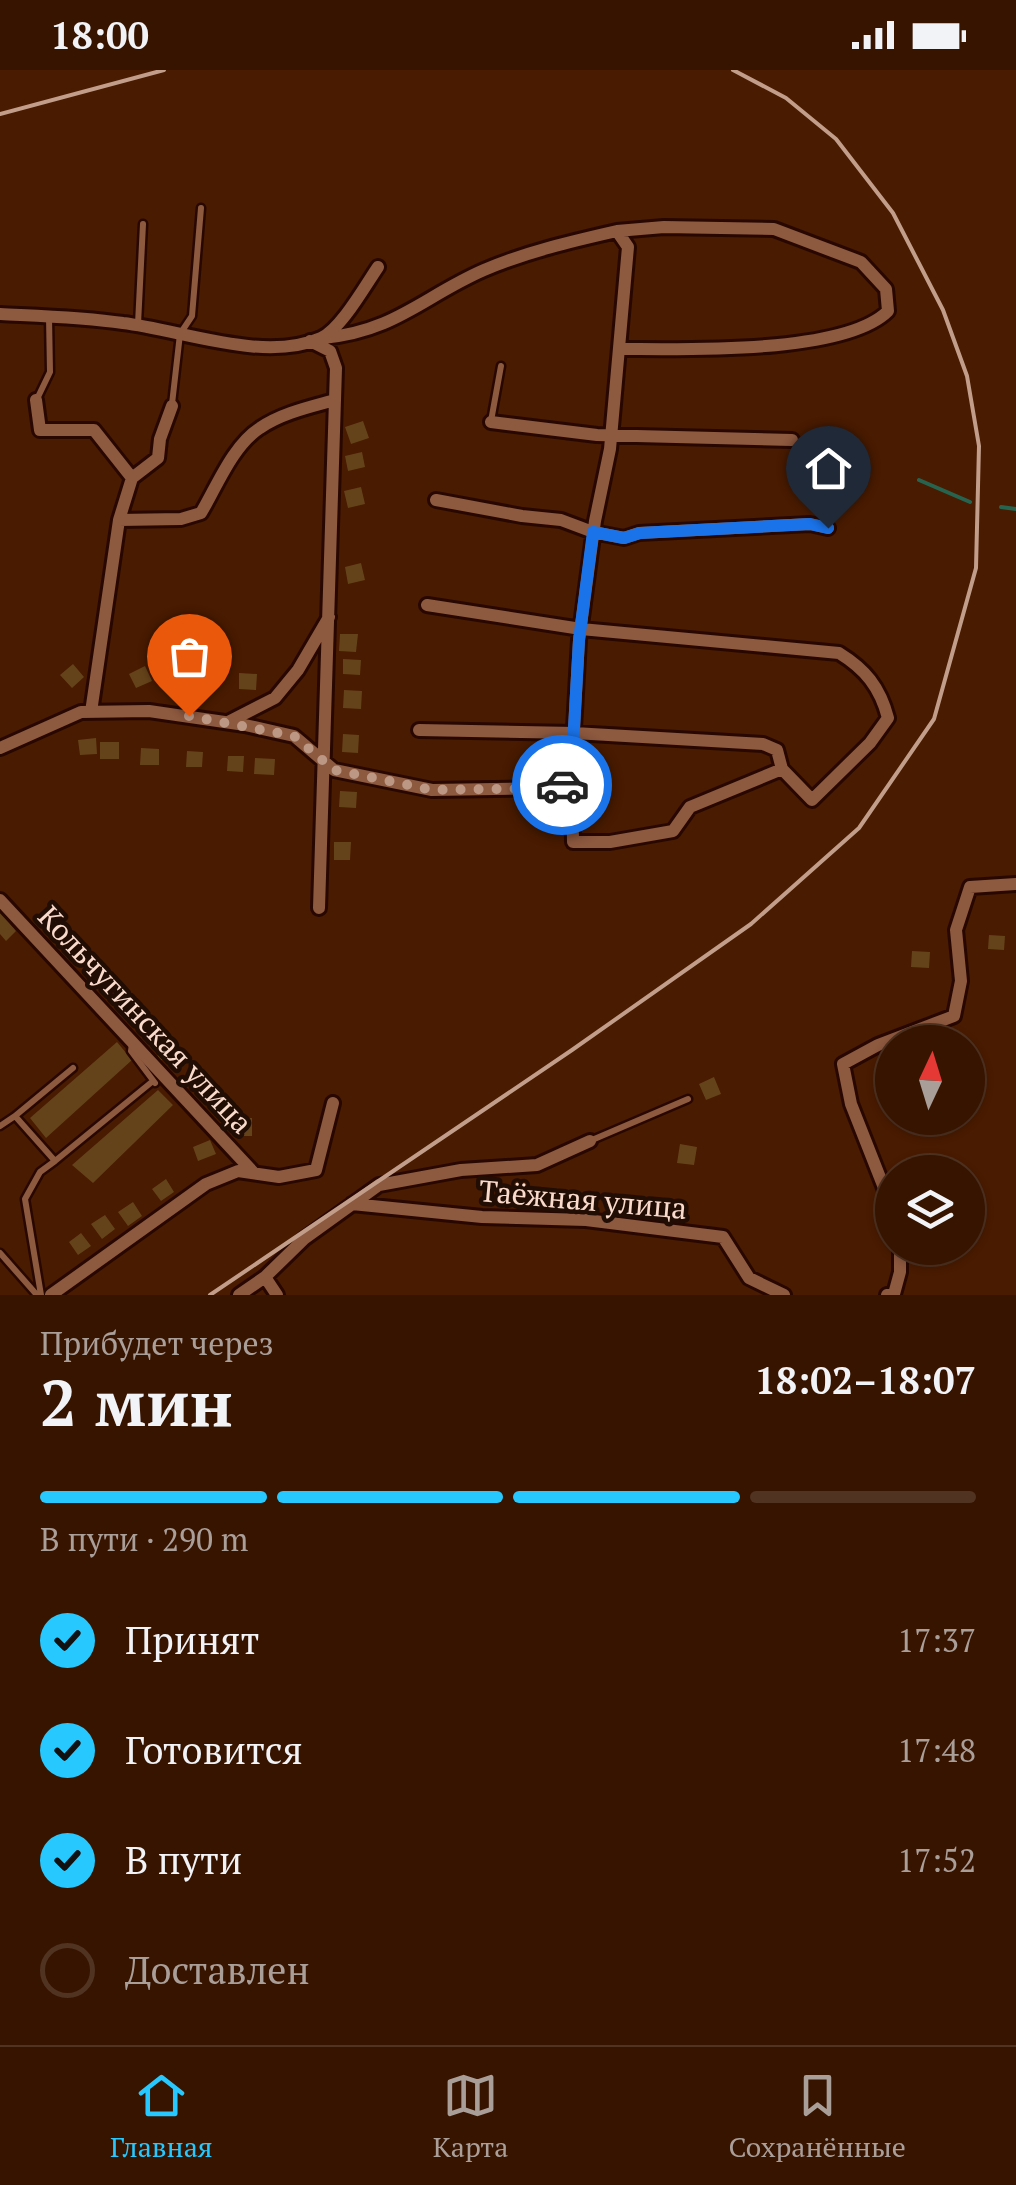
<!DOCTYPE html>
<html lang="ru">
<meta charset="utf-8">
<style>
:root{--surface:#371400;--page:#42210f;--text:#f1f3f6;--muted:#aa9e99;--line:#513322;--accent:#27c8fe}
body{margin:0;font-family:"PT Serif",serif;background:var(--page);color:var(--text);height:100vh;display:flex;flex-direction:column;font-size:38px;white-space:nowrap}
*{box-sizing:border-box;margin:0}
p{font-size:32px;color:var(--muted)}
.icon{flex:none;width:55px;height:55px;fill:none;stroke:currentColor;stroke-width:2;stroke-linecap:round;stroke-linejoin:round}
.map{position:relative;height:1225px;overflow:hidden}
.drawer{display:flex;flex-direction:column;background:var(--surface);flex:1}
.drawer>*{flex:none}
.needle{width:65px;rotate:4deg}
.buttons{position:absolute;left:875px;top:955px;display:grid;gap:20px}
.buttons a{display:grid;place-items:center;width:110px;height:110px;border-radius:50%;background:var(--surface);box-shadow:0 2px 8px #0004,0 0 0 2px var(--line);font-size:50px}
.pin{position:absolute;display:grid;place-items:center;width:85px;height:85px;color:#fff;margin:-102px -42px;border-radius:50% 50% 50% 0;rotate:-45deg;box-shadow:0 0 10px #0007}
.pin .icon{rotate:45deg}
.courier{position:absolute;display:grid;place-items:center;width:100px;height:100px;margin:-50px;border:8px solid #1a73e8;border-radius:50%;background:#fff;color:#222;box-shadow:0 2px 12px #0007}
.overview em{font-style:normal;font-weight:800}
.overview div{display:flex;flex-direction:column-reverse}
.overview{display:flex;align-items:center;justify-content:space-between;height:170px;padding:0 40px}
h1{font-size:65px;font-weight:800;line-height:75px}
.bar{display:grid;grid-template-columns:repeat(4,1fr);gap:15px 10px;align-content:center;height:120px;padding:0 40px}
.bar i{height:12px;border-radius:8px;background:var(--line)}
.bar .active{background:var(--accent)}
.bar p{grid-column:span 4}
ol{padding:0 40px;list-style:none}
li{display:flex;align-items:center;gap:30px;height:110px}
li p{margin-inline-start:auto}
li .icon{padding:10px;border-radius:50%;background:var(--accent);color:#111;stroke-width:4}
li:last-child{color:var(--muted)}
li i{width:55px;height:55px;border:5px solid var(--line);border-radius:50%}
.status{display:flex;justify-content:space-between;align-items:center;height:70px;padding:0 50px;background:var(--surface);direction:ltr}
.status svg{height:28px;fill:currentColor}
.dock{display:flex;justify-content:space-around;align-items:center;height:140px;border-top:2px solid var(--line);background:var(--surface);font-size:28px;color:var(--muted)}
.dock a{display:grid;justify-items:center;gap:5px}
.dock .active{color:var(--accent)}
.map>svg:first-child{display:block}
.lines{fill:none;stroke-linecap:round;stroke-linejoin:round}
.stream{stroke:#27644f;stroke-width:4}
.building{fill:#65431a}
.lane-casing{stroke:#280700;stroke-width:11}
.street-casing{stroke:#280700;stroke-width:18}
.lane{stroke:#8d593f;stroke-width:6}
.street{stroke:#8d593f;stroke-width:12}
.rail{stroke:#c19d8a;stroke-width:4}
.done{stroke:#bb9784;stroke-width:10;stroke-dasharray:0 18}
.route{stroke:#1a73e8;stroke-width:12}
.labels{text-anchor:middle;stroke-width:9;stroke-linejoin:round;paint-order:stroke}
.street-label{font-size:30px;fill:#f9dacb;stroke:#210d04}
</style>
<div class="status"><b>18:00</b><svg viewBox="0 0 49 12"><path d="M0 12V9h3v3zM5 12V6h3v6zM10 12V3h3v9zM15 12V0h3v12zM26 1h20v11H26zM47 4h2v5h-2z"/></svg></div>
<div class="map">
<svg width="1016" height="1225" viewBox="0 0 1016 1225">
<rect width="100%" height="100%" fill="#491b00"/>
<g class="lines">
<path class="stream" d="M919 410 970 432
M1001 437 1016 439"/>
</g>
<path class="building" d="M363 351 369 368 351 374 345 357Z
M362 382 365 397 348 401 345 386Z
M361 417 365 434 348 438 344 421Z
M361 493 365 510 348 514 345 497Z
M340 564H358L356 582 339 581Z
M343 589 361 590 360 605 343 604Z
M73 594 84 607 72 618 60 605Z
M145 596 152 611 136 618 129 604Z
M186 598 191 612 175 618 170 604Z
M239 603 257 604 256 620 239 619Z
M344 620 362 621 361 639 343 638Z
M343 664 359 665 358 683 342 682Z
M96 668 97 684 80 685 78 670Z
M100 672H119V689H100Z
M141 678 159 679V695H140Z
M187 681 203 682 202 697H186Z
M228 686H244L243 702 227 701Z
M255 688 275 689 274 705 254 704Z
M340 721 357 722 356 738 339 737Z
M334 772H351L350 790H334Z
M0 842 16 861 6 871 0 864Z
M989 865 1005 866 1004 880 988 879Z
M912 881 930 882 929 898 911 897Z
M168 966 175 984 160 991 152 973Z
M117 972 132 990 46 1068 30 1048Z
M714 1007 721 1024 706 1030 699 1014Z
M158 1020 173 1035 93 1113 72 1095Z
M235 1048H252V1066H235Z
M210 1070 216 1084 198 1091 193 1077Z
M680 1074 697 1077 694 1095 677 1093Z
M166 1109 174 1122 161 1131 152 1119Z
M133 1132 142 1146 128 1156 118 1142Z
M105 1145 115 1159 102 1169 91 1154Z
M81 1163 91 1176 78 1185 69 1172Z"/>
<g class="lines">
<g class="lane-casing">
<path id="lane" d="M138 254 143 154
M37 329 50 302 49 247
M172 334 180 264 192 246 201 138
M491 351 501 296
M132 974 131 981 155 1013
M0 1056 15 1046
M592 1070 688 1029
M55 1091 153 1011
M0 1183 37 1225
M41 1225 25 1129 40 1102 55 1091 15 1046 73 998"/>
</g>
<g class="street-casing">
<path id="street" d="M617 161 664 157 774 159 861 192 886 219 888 241C844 285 681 279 619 279
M0 244C41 246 82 247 123 253 182 260 264 293 321 268 341 259 365 216 378 197
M310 271 330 281 336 298 319 838
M36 330 40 360H94L132 408
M491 352 597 365 792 370
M436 430 522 446 561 450 593 462 624 468 639 463 810 454 828 458
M119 450 132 408 158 388 160 369 172 336
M427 535 581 559 839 583C865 599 880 617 888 648L870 673 812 730 782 699 690 737 673 761 610 772H573L572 699
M91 642 119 450 181 449 201 443C217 416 233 375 260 358 282 343 310 337 335 330
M228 652 275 628 298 600 329 547
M419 660 574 663 763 674 777 680 782 699
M0 678 81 642 149 641 245 655 294 666 334 700 432 720 561 718 572 694 579 570 595 451 610 379 628 177 617 161C573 171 526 182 484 200 424 226 396 261 323 268
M0 830 254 1103
M352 1134 482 1147 586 1150 723 1167 749 1208 784 1225
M892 1138 851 1034 843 994 878 975 954 946 961 911 956 860 970 817 1016 814
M265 1207 277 1225
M51 1225 206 1114 238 1101 279 1107 316 1100 333 1033
M239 1225 265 1207 304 1169 379 1115 461 1100 537 1095 590 1071
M887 1225 894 1224 900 1202V1178"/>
</g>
<use href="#lane" class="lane"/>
<use href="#street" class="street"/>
<path class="rail" d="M0 44 164 0
M210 1225 572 980 751 854 859 758 934 649 976 498 979 376 967 306 943 240 893 143 836 69 786 28 733 0"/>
</g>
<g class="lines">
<path class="done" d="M189 646 294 666 334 700 399 713 432 720 560 718 562 715"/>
<path class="route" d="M562 715 572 694 579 570 593 462 624 468 640 463 810 454 828 458"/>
</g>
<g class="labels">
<g class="street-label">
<text transform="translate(145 950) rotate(47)" y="10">Кольчугинская улица</text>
<text transform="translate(583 1130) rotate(5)" y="10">Таёжная улица</text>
</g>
</g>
</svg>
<div class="buttons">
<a><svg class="needle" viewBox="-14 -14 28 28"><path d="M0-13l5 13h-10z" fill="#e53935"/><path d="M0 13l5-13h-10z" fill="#aa9e99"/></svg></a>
<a><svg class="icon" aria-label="layers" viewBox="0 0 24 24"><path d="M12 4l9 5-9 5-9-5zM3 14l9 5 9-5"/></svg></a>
</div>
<div class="pin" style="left:189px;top:646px;background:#ea580c"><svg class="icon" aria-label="bag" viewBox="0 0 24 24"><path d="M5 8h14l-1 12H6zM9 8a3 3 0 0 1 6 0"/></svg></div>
<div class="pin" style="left:828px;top:458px;background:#1f2937"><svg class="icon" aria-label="home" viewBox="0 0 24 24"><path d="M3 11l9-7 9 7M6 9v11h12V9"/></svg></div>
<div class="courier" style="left:562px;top:715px"><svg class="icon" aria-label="car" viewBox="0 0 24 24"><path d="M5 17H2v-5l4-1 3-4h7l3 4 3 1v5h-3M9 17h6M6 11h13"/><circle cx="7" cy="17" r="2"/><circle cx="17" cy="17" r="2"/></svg></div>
</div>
<section class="drawer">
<div class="overview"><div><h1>2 мин</h1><p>Прибудет через</p></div><em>18:02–18:07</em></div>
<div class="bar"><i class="active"></i><i class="active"></i><i class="active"></i><i></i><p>В пути · 290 m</p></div>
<ol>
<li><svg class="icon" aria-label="check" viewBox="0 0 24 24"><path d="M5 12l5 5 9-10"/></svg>Принят<p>17:37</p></li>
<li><svg class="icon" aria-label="check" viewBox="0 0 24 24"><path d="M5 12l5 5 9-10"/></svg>Готовится<p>17:48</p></li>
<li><svg class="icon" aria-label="check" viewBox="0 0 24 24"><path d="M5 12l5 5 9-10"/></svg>В пути<p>17:52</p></li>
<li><i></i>Доставлен</li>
</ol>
</section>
<nav class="dock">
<a class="active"><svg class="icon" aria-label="home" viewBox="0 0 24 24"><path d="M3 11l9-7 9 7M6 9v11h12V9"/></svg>Главная</a>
<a><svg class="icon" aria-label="map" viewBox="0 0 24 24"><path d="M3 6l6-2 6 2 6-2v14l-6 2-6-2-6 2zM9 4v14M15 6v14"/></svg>Карта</a>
<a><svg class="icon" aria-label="saved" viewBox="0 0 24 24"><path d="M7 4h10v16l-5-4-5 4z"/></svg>Сохранённые</a>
</nav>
